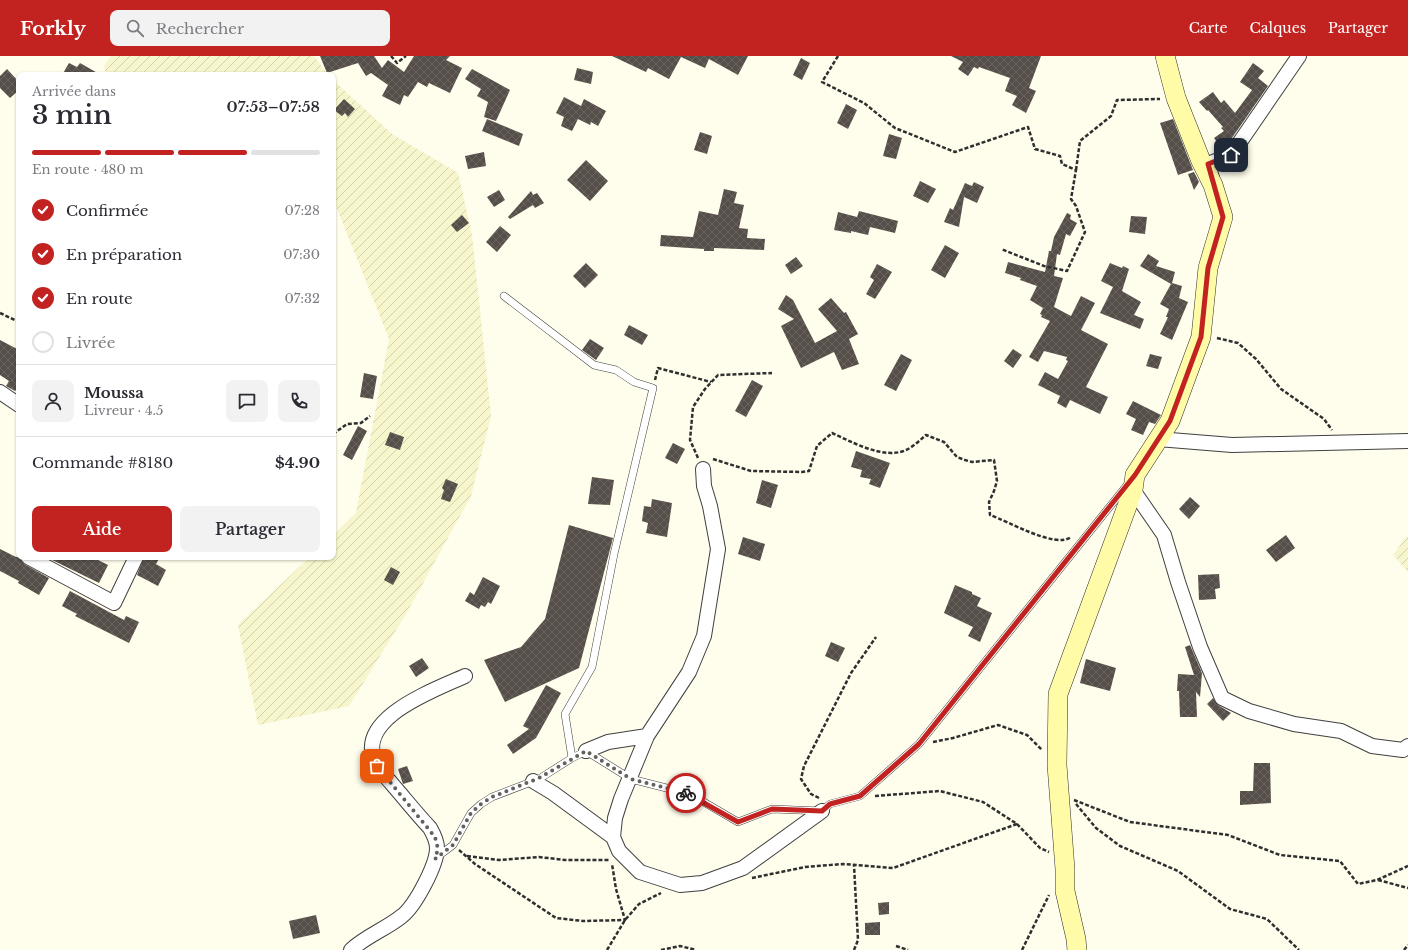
<!DOCTYPE html>
<html lang="fr">
<meta charset="utf-8">
<style>
:root{--surface:#fff;--page:#f2f2f3;--text:#2b2b33;--muted:#7c7c81;--line:#e1e1e2;--accent:#c22320}
body{margin:0;font-family:"Libre Baskerville",serif;background:var(--page);color:var(--text);height:100vh;display:flex;flex-direction:column;font-size:15px;white-space:nowrap}
*{box-sizing:border-box;margin:0}
p{font-size:13px;color:var(--muted)}
.icon{flex:none;width:22px;height:22px;fill:none;stroke:currentColor;stroke-width:2;stroke-linecap:round;stroke-linejoin:round}
.map{position:relative;flex:1;overflow:hidden}
.panel{position:absolute;left:16px;top:16px;width:320px;height:488px;display:flex;flex-direction:column;background:var(--surface);border-radius:8px;box-shadow:0 1px 3px #0004}
.panel>*{flex:none}
.pin{position:absolute;display:grid;place-items:center;width:34px;height:34px;color:#fff;margin:-17px;border-radius:8px;box-shadow:0 2px 6px #0006}
.courier{position:absolute;display:grid;place-items:center;width:40px;height:40px;margin:-20px;border:3px solid #c22320;border-radius:50%;background:#fff;color:#222;box-shadow:0 1px 5px #0007}
.summary em{font-style:normal;font-weight:600}
.summary div{display:flex;flex-direction:column-reverse}
.summary{display:flex;align-items:center;justify-content:space-between;height:68px;padding:0 16px}
h1{font-size:26px;font-weight:600;line-height:30px}
.bar{display:grid;grid-template-columns:repeat(4,1fr);gap:6px 4px;align-content:center;height:48px;padding:0 16px}
.bar i{height:5px;border-radius:3px;background:var(--line)}
.bar .current{background:var(--accent)}
.bar p{grid-column:span 4}
.line{display:flex;align-items:center;gap:10px;padding:0 16px;border-top:1px solid var(--line)}
.line div{flex:1}
.round{display:grid;place-items:center;flex:none;width:42px;height:42px;border-radius:8px;background:var(--page)}
ol{padding:0 16px;list-style:none}
li{display:flex;align-items:center;gap:12px;height:44px}
li p{margin-inline-start:auto}
li .icon{padding:4px;border-radius:50%;background:var(--accent);color:#fff;stroke-width:4}
li:last-child{color:var(--muted)}
li i{width:22px;height:22px;border:2px solid var(--line);border-radius:50%}
.button{display:flex;gap:8px;margin-top:auto;padding:8px 16px}
.button a{flex:1;height:46px;border-radius:8px;background:var(--accent);color:#fff;font-size:16px;font-weight:600;line-height:46px;text-align:center}
.button a+a{background:var(--page);color:var(--text)}
header{display:flex;align-items:center;gap:24px;box-sizing:border-box;height:56px;padding:0 20px;background:var(--accent);color:#fff}
header strong{font-size:19px}
nav{display:flex;gap:22px;margin-inline-start:auto;font-size:14px}
.search{width:280px;height:36px;background:var(--page);display:flex;align-items:center;gap:10px;box-sizing:border-box;padding:0 14px;border-radius:8px;color:var(--muted);font-size:15px}
.map>svg:first-child{display:block}
.farmland{fill:url(#farmland-furrows)}
.building{fill:url(#building-cross-hatch)}
.lines{fill:none;stroke-linecap:round;stroke-linejoin:round}
.lane-casing{stroke:#404040;stroke-width:8}
.street-casing{stroke:#404040;stroke-width:16}
.secondary-casing{stroke:#2f2f2f;stroke-width:20}
.path{stroke:#2f2f2f;stroke-width:2.5;stroke-dasharray:4 2;stroke-linecap:butt}
.lane{stroke:#fff;stroke-width:7}
.street{stroke:#fff;stroke-width:14}
.secondary{stroke:#fffba7;stroke-width:19}
.done{stroke:#62615b;stroke-width:4;stroke-dasharray:0 7.2}
.route{stroke:#c22320;stroke-width:5}
</style>
<header>
<strong>Forkly</strong>
<div class="search"><svg class="icon" aria-label="search" viewBox="0 0 24 24"><circle cx="10" cy="10" r="6"/><path d="M15 15l6 6"/></svg>Rechercher</div>
<nav><a>Carte</a><a>Calques</a><a>Partager</a></nav>
</header>
<div class="map">
<svg width="1408" height="894" viewBox="0 0 1408 894">
<defs>
<pattern id="farmland-furrows" width="10" height="10" patternUnits="userSpaceOnUse"><rect width="10" height="10" fill="#f6f5cc"/><path d="M-1 1l2-2M0 10L10 0M9 11l2-2" fill="none" stroke="#d2d1ae"/></pattern>
<pattern id="building-cross-hatch" width="8" height="8" patternUnits="userSpaceOnUse"><rect width="8" height="8" fill="#564f49"/><path d="M0 0l8 8M0 8l8-8" fill="none" stroke="#69645f"/></pattern>
</defs>
<rect width="100%" height="100%" fill="#fffdec"/>
<path class="farmland" d="M111 0H314L328 19H106L104 10Z
M333 24 392 78 458 117 472 179 491 360 471 440 406 558 349 650 258 669 238 569 310 501H333V479L356 457 389 283 336 150 333 149Z
M1408 479V516L1393 499Z"/>
<path class="building" d="M320 0H374L382 12 388 4 404 16 414 0H450L446 4 462 12 450 37 429 27 427 31 418 26 408 41 404 39 400 49 382 40 388 29 371 17 366 20 358 7 327 17Z
M612 0H748L738 19 709 3 705 12 681 1 669 23 648 12 646 16Z
M951 0H1041L1029 32 1036 35 1026 57 1012 49 1017 40 1005 35 1010 22 979 11 978 13 974 11 968 20 958 13 963 6Z
M801 2 810 7 802 24 793 19Z
M69 7 77 11 80 7 101 19H62Z
M1253 7 1264 15 1258 22 1268 30 1225 92 1223 93 1214 82 1224 75 1221 72 1223 71 1208 54 1207 55 1199 46 1213 36 1221 47 1224 44 1235 57 1252 34 1240 26Z
M577 12 593 16 591 28 574 24Z
M7 13 19 26V34L10 42 0 32V20Z
M472 13 510 34 496 65 484 61 488 46 477 40 481 33 465 23Z
M564 41 581 50 584 43 606 55 598 70 591 66 590 69 578 63 572 75 561 70 564 61 556 57Z
M344 43 355 53 348 61 345 57 342 60 334 54Z
M846 48 857 54 848 73 837 67Z
M487 63 523 78 519 90 482 75Z
M1173 63 1193 114 1178 119 1160 67Z
M700 76 712 80 707 98 694 94Z
M889 78 902 82 896 103 883 100Z
M484 96 486 110 468 113 465 100Z
M586 104 608 125 590 145 567 124Z
M1194 116 1199 126 1194 134 1188 118Z
M920 125 936 133 928 147 913 140Z
M974 126 984 131 977 147 964 141 959 171 944 166 950 152 953 154 965 127 972 130Z
M724 133 737 136 734 147 744 149 739 172 748 173 747 182 765 183 764 194 714 192V195H704V193L660 190 661 179 693 181 699 155 718 159Z
M499 134 505 144 494 151 487 141Z
M531 135 533 139 537 137 544 147 535 152 533 149 510 163 508 161Z
M859 155 898 165 895 177 870 171 868 179 851 175V177L834 174 838 156 857 161Z
M1067 157 1071 159 1070 163 1077 167 1070 180 1066 178 1060 199 1057 198 1054 220 1063 222 1054 251 1071 260 1081 240 1095 247 1081 274 1108 288 1086 331 1108 341 1100 358 1070 344 1066 352 1057 347 1060 340 1038 329 1045 316 1058 323 1068 305 1066 304 1067 301 1044 295 1038 306 1029 301 1050 265 1041 261 1042 259 1040 258 1043 252 1030 244 1037 230 1020 224 1021 222 1005 217 1008 206 1045 216 1049 195H1051L1054 181Z
M462 159 469 167 457 176 451 169Z
M1131 160 1147 161 1145 178 1129 176Z
M500 170 511 179 497 196 486 186Z
M945 189 959 197 945 222 931 214Z
M1148 198 1159 205 1156 210 1175 216 1172 227 1182 230 1179 242 1188 246 1172 284 1160 278 1168 261H1166L1169 253 1160 248 1171 228 1140 210Z
M796 201 803 210 791 218 785 209Z
M586 207 598 219 585 232 573 220Z
M1110 207 1122 212 1123 210 1129 213 1122 235 1141 246 1134 259 1144 263 1140 273 1100 257 1113 231 1101 225Z
M877 208 892 216 875 243 866 238 874 224 870 221Z
M786 239 793 244 815 287 837 275 818 253 831 242 844 257 846 256 858 278 849 283 859 308 842 314 834 296 801 312 781 270 794 263 778 253Z
M629 269 648 279 642 289 624 279Z
M590 283 604 292 596 304 582 294Z
M0 284 19 294V331L15 335 6 330 9 325 0 319Z
M1013 293 1022 299 1013 312 1004 305Z
M901 298 912 304 896 335 884 329Z
M1150 298 1162 301 1158 313 1146 310Z
M364 317 377 320 373 343 360 341Z
M752 324 763 330 746 361 735 355Z
M1133 345 1161 359 1155 368 1149 366 1143 379 1131 374 1136 363 1126 358Z
M358 370 367 375 352 404 343 399Z
M390 376 404 381 400 394 385 389Z
M673 387 685 393 677 408 665 402Z
M856 395 890 407 880 432 869 428 871 423 860 421 862 414 851 411Z
M592 421 614 424 610 449 588 448Z
M446 423 458 428 450 446 441 443 444 434 442 432Z
M762 424 778 429 771 452 756 447Z
M1190 441 1200 450 1189 463 1179 453Z
M652 443 672 447 667 481 646 477 648 467 642 465 644 450 651 451Z
M569 469 613 482 579 612 505 646 484 604 521 591 545 563Z
M1286 479 1295 492 1276 506 1266 494Z
M743 481 765 488 760 505 738 498Z
M0 493 16 501H20L24 508 49 522 39 539 18 527 19 525 0 515Z
M46 501H92L108 509 99 527Z
M144 501H160L156 508 166 514 158 530 137 519Z
M391 511 400 516 393 529 384 524Z
M1219 518 1220 532 1215 533 1216 543 1199 544 1198 519Z
M483 521 500 530 491 548 488 546 485 551 481 549 479 553 465 545 470 536 474 539Z
M955 529 972 536V538L981 542 977 550 992 557 980 586 968 580 973 571 944 557Z
M70 535 124 564 126 560 139 566 129 587 75 560 77 558 62 550Z
M831 586 845 592 838 606 825 600Z
M1190 589 1202 617 1200 641 1196 636 1197 661H1180L1179 635H1177L1178 618 1194 619 1185 591Z
M422 602 429 612 416 621 409 610Z
M1086 603 1116 612 1110 635 1080 627Z
M546 629 561 637 536 682 513 698 507 689 529 673 523 670Z
M1213 642 1218 649 1231 657 1223 665 1207 648Z
M1254 707H1270L1271 747 1240 749V735H1253Z
M407 710 413 725 403 728 398 713Z
M889 846V858L879 859 878 847Z
M316 859 320 877 293 883 289 865Z
M880 866V879H865V867Z"/>
<g class="lines">
<g class="lane-casing">
<path id="lane" d="M504 240 594 309 616 314 634 326 653 332 614 498 592 611 565 658 572 702 586 695 631 723 690 738 738 766 772 753 822 755 830 748 860 740 919 688 1128 428
M437 801 453 789 471 757 481 748 492 741 539 723 572 702"/>
</g>
<g class="street-casing">
<path id="street" d="M1212 122 1208 108 1231 99 1299 0
M0 336 19 349
M1158 383 1232 389 1408 385
M1133 434 1164 479 1178 526 1200 591 1222 642 1249 655 1294 668 1341 675 1372 690 1403 694 1408 690
M28 501 114 547 136 501
M647 680 621 743 615 762 613 781 619 795 640 816 680 829 702 827 743 812 822 755
M586 695 608 686 647 680 689 616 704 580 718 493 710 450 704 430 703 413
M533 725 553 737 613 781
M351 894C366 880 386 873 402 860 415 850 437 809 437 792 437 785 434 779 430 772 417 758 405 743 392 728 387 722 381 716 377 709 351 663 435 634 465 620"/>
</g>
<g class="secondary-casing">
<path id="secondary" d="M1077 894 1076 883 1065 835V813L1057 709 1058 638 1133 434 1135 419 1170 365 1201 281 1208 212 1223 161 1213 129 1201 105 1176 42 1165 0"/>
</g>
<path class="path" d="M391 0 397 7 406 0
M838 0 822 26 864 47 895 72 955 96 1028 71 1035 93 1060 100 1062 108 1076 114 1071 143 1076 150 1085 176 1067 215 1044 210 1001 193
M1076 114 1080 85 1111 60 1117 44 1160 43
M0 257 19 266
M1217 282 1238 287 1256 303 1281 333 1324 363 1332 374
M655 324 658 312 711 326
M333 378 347 368 361 367 370 360
M698 402 690 384 693 351 705 333 718 319 772 317
M713 403 751 415 802 416 809 415 817 390 832 377C852 386 884 404 906 394 913 391 920 384 926 379L944 386 957 401 965 404 972 406 994 404 997 425 994 435 989 446 990 459C1008 465 1055 493 1071 481
M933 686 953 682 998 669 1027 679 1042 694
M875 740 940 735 983 746 1017 768 1040 792 1049 796
M819 742 811 738 801 723 804 710 851 617 876 581
M1074 744 1130 766 1228 779 1280 799 1340 805 1358 828 1377 824 1408 810
M1076 748 1096 772 1120 790 1178 815 1230 853 1267 863 1299 894
M459 794 475 808 556 862 583 865 625 864 616 833 612 808
M467 800 499 804 539 801 565 804H609
M752 822 805 811 843 808 893 812 1017 768
M1378 824 1408 832
M896 890 908 894
M607 894 625 864 639 848 661 837
M661 894 680 890 696 894
M854 894 858 884 854 809
M1022 894 1049 839
M1404 894 1408 889"/>
<use href="#lane" class="lane"/>
<use href="#street" class="street"/>
<use href="#secondary" class="secondary"/>
</g>
<g class="lines">
<path class="done" d="M377 710 435 781 438 793 435 803 453 789 471 757 481 748 492 741 539 722 586 695 631 723 686 737"/>
<path class="route" d="M686 737 738 766 772 753 822 755 830 748 860 740 919 688 1135 419 1170 365 1201 281 1208 212 1223 161 1208 108 1231 99"/>
</g>
</svg>
<div class="pin" style="left:377px;top:710px;background:#ea580c"><svg class="icon" aria-label="bag" viewBox="0 0 24 24"><path d="M5 8h14l-1 12H6zM9 8a3 3 0 0 1 6 0"/></svg></div>
<div class="pin" style="left:1231px;top:99px;background:#1f2937"><svg class="icon" aria-label="home" viewBox="0 0 24 24"><path d="M3 11l9-7 9 7M6 9v11h12V9"/></svg></div>
<div class="courier" style="left:686px;top:737px"><svg class="icon" aria-label="bike" viewBox="0 0 24 24"><circle cx="6" cy="16" r="4"/><circle cx="18" cy="16" r="4"/><path d="M6 16l4-8h5l3 8M10 8l3 8H6M13 5h3"/></svg></div>
<section class="panel">
<div class="summary"><div><h1>3 min</h1><p>Arrivée dans</p></div><em>07:53–07:58</em></div>
<div class="bar"><i class="current"></i><i class="current"></i><i class="current"></i><i></i><p>En route · 480 m</p></div>
<ol>
<li><svg class="icon" aria-label="check" viewBox="0 0 24 24"><path d="M5 12l5 5 9-10"/></svg>Confirmée<p>07:28</p></li>
<li><svg class="icon" aria-label="check" viewBox="0 0 24 24"><path d="M5 12l5 5 9-10"/></svg>En préparation<p>07:30</p></li>
<li><svg class="icon" aria-label="check" viewBox="0 0 24 24"><path d="M5 12l5 5 9-10"/></svg>En route<p>07:32</p></li>
<li><i></i>Livrée</li>
</ol>
<div class="line" style="height:72px"><a class="round"><svg class="icon" aria-label="person" viewBox="0 0 24 24"><circle cx="12" cy="8" r="4"/><path d="M4 21q1-7 8-7t8 7"/></svg></a><div><b>Moussa</b><p>Livreur · 4.5</p></div><a class="round"><svg class="icon" aria-label="chat" viewBox="0 0 24 24"><path d="M4 5h16v11H9l-5 4z"/></svg></a><a class="round"><svg class="icon" aria-label="phone" viewBox="0 0 24 24"><path d="M5 4h4l2 5-3 2q2 4 5 5l2-3 5 2v4C11 20 4 13 5 4z"/></svg></a></div>
<div class="line" style="height:52px"><div>Commande #8180</div><b>$4.90</b></div>
<div class="button"><a>Aide</a><a>Partager</a></div>
</section>
</div>
